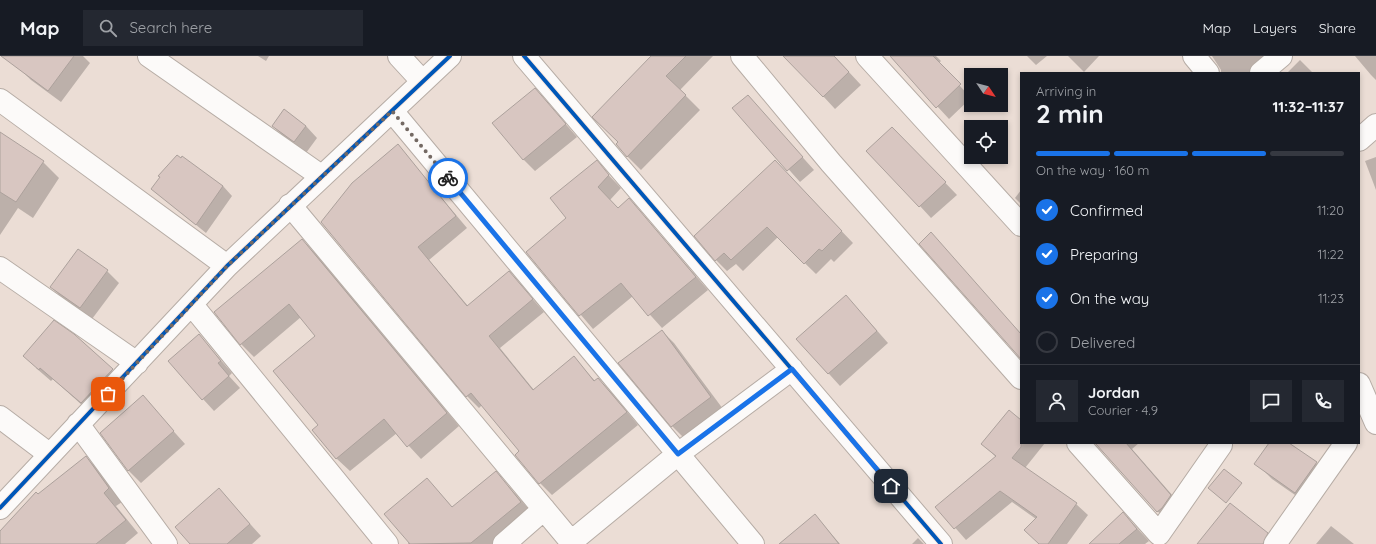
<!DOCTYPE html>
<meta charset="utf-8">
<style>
:root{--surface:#171b24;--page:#242831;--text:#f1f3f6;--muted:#9ea1a6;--line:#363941;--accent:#1a73e8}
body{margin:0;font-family:Quicksand,sans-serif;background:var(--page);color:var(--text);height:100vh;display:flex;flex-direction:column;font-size:15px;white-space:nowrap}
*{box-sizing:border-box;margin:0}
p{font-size:13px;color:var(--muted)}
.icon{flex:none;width:22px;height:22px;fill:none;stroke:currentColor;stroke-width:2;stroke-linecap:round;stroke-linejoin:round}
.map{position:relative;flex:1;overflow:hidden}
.side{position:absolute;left:1020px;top:16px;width:340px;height:372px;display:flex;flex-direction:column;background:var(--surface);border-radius:0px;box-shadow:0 2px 6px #0003}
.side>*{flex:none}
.needle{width:26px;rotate:125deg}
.buttons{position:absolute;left:964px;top:12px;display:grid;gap:8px}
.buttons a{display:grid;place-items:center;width:44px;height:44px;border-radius:0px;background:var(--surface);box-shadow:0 2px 6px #0003;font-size:20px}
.pin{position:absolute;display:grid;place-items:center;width:34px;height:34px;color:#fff;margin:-17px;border-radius:8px;box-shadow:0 2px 6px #0006}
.courier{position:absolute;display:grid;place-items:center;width:40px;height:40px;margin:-20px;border:3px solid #1a73e8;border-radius:50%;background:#fff;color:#222;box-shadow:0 1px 5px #0007}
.overview em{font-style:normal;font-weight:700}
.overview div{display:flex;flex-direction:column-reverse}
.overview{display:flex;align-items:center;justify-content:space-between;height:68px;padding:0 16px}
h1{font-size:26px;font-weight:700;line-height:30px}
.bar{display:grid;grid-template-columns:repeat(4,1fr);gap:6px 4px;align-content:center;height:48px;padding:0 16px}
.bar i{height:5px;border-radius:3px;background:var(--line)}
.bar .selected{background:var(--accent)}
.bar p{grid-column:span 4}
.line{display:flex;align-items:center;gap:10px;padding:0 16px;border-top:1px solid var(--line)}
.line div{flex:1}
.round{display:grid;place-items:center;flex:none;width:42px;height:42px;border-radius:0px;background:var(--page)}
ol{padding:0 16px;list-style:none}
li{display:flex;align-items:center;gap:12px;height:44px}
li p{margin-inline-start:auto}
li .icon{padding:4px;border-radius:50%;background:var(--accent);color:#fff;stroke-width:4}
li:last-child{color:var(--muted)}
li i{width:22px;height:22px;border:2px solid var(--line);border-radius:50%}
header{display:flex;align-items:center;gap:24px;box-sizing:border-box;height:56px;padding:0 20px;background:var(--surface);border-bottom:1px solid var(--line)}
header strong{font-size:19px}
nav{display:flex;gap:22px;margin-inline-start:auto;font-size:14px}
.search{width:280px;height:36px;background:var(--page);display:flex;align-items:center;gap:10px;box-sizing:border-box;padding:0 14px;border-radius:0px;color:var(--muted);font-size:15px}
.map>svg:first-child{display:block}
.shadow{fill:#0003}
.building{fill:#d8c6c1;stroke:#aca19c}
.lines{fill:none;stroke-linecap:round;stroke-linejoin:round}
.minor-casing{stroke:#b6aca5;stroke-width:24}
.minor{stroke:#fcfaf9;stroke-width:22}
.cycleway-casing{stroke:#fde9de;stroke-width:6}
.cycleway{stroke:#0057b8;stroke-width:4}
.done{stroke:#746963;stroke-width:4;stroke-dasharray:0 7.2}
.route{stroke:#1a73e8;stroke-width:5}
</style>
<header>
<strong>Map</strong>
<div class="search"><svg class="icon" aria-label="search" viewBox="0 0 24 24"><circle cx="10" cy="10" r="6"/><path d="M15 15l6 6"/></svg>Search here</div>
<nav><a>Map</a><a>Layers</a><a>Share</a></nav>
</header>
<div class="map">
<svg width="1376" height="488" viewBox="0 0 1376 488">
<rect width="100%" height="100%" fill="#ebddd5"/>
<path class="shadow" d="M27 0H83L90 7 61 46 31 24 19 12Z
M258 0H269L266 5Z
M653 0H713L680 34 700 54 641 114 627 100Z
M786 0H834L861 29 835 53Z
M891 0H936L941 5 939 7 971 42 949 63Z
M1027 0H1047L1036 9Z
M1068 0H1099L1084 16Z
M1212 0H1270L1268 17H1221V14Z
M1355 0H1376V24L1371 19Z
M1300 4 1313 17H1287Z
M535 33 577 81 535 115 523 103Z
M748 40 814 114 800 126 734 52Z
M273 70H306L317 82 306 97 285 82Z
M0 77 43 106 59 122 33 162 18 152 0 179Z
M904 84 957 139 931 162 920 150Z
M398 90 467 172 429 204 468 250 509 216 544 256 500 292 534 334 574 302 595 325 598 323 610 335 638 369 552 439 540 427 521 395 482 349 479 352 467 340 322 166Z
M1376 101V134L1365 105Z
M182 102 223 130 232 140 206 177 152 133Z
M596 106 621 132 610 144 618 153 629 143 708 234 662 272 633 240 593 273 527 196 567 162Z
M786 117 853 187 834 206 831 203 816 218 778 181 743 215 736 208 727 215 716 204Z
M1021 134V148L1015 142Z
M302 184 315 197 459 370 421 403 397 377 350 415 337 403 314 374 320 369 317 280 301 261 254 301 241 288Z
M107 215 119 227 92 263 63 243 51 231Z
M857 252 888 287 840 330 801 287Z
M662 275 674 287 723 353 684 382 672 370Z
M73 279 124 325 93 359 53 323 51 325 36 312Z
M199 279 232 317 229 320 240 332 214 355 203 343Z
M143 341 185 388 141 427 129 415 102 378Z
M1021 365V387H1045L1025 412 1076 448 1088 459 1067 488H1039L1036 463 1012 446 966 484 937 451 996 401 982 388Z
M1095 387H1139L1132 393 1187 456 1173 472Z
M1270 387H1288L1316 407 1328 419 1308 448 1272 423 1260 411Z
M86 401 99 414 122 446 116 450 138 477 125 488H0V476L38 439Z
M496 416 533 458 497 488H408L427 423 453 452Z
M219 433 261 480 252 488H191Z
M1123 457 1149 485 1145 488H1091Z
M815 459 840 488H780Z
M1331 470 1354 488H1316Z
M918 482 924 488H912Z"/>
<path class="building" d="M1 0H74L48 35Z
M651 0H686L666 20 686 39 627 101 616 88 618 86 592 61Z
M783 0H834L849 16 823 41Z
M890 0H933L961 28 936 52Z
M535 32 566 68 523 104 492 67Z
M748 39 803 101 787 115 732 52Z
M284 53 306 70 294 86 272 70Z
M892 71 946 126 919 151 866 95Z
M0 76 44 105 16 146 0 136Z
M398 88 456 160 418 191 467 250 509 215 533 243 489 280 533 334 574 300 594 325 598 322 627 356 539 428 515 399 519 395 471 337 466 341 321 166 352 127Z
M177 99 181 102 182 100 223 130 196 169 151 133 160 121 158 120Z
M597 104 609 119 598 131 618 152 629 142 696 221 648 260 621 227 579 260 526 196 566 162 550 142Z
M775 104 842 175 822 195 819 193 804 208 767 171 731 204 724 197 715 205 694 180Z
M931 176 1021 278V303L919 188Z
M302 183 447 357 407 391 384 363 336 403 312 374 318 369 273 315 315 280 289 248 240 289 214 256Z
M78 193 108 214 80 252 50 231Z
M846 239 877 275 828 318 796 283Z
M54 264 74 278 113 313 81 347 40 312 39 314 23 300Z
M662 274 711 341 671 371 618 307Z
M199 278 221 305 218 307 229 320 202 344 168 305Z
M143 339 174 375 128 415 100 377Z
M1009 354 1021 364V391L1012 402 1077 447 1048 488H1039L1024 474 1037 461 1000 435 954 473 935 451 996 400 981 388Z
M1095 387H1126L1171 439 1162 452 1157 456Z
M1269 387H1289L1317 406 1295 437 1254 408Z
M86 400 109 432 104 437 126 464 96 488H0V475L36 436 38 438Z
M1224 413 1242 427 1226 447 1208 432Z
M496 415 521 446 471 487 410 488 384 458 427 422 452 451Z
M219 432 250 468 227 488H190L175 471Z
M1230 447 1268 477 1263 488H1197Z
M1123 456 1137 473 1119 488H1089Z
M815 458 839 488H779Z"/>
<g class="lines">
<g class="minor-casing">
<path id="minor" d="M149 0 321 120
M399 0 422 25
M524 0 941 488
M742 0 831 107 1021 322
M867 0 1021 169
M1194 0 1208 17
M1261 17 1281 0
M0 44 227 210
M392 55 753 488
M1359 84 1376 69
M290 149 573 488
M0 212 137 307
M192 249 387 488
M1359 328 1376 367
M0 361 49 398
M78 368 166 488
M1078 387 1159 478 1221 389 1219 387
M0 452 227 210 450 0
M571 486 678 398 792 313
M504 488 544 453
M1275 488 1346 387"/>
</g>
<use href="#minor" class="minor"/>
<g class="cycleway-casing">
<path id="cycleway" d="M524 0 941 488
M0 452 227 210 450 0"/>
</g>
<use href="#cycleway" class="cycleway"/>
</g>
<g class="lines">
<path class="done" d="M108 338 227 210 392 55 448 122"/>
<path class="route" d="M448 122 678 398 792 313 891 430"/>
</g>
</svg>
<div class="buttons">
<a><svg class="needle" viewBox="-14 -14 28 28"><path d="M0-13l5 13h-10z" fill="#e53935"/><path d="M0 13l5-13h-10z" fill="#9ea1a6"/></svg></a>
<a><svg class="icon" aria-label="locate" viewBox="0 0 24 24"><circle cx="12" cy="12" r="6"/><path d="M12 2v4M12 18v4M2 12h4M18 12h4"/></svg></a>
</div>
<div class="pin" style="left:108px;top:338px;background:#ea580c"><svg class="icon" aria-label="bag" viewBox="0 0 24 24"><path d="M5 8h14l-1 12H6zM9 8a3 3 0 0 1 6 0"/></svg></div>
<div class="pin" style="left:891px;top:430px;background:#1f2937"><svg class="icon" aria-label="home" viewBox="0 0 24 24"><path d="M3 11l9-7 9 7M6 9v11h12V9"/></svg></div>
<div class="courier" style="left:448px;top:122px"><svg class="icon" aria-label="bike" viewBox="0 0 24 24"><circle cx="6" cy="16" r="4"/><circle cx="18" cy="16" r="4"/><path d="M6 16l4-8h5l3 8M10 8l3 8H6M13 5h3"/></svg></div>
<section class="side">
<div class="overview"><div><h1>2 min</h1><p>Arriving in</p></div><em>11:32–11:37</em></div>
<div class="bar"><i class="selected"></i><i class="selected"></i><i class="selected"></i><i></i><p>On the way · 160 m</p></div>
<ol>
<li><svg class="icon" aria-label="check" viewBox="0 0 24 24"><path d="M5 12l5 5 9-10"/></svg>Confirmed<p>11:20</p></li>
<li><svg class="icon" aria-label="check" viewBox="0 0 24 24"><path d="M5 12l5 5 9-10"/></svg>Preparing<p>11:22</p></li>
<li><svg class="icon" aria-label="check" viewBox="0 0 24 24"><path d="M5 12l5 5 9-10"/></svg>On the way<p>11:23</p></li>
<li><i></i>Delivered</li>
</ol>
<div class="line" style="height:72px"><a class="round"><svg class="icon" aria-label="person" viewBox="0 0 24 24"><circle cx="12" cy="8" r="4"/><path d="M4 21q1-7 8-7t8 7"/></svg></a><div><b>Jordan</b><p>Courier · 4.9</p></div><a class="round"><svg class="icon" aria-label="chat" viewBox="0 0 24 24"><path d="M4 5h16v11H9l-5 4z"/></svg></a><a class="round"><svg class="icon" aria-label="phone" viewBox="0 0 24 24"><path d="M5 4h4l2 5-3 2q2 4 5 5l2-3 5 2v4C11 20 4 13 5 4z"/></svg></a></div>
</section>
</div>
